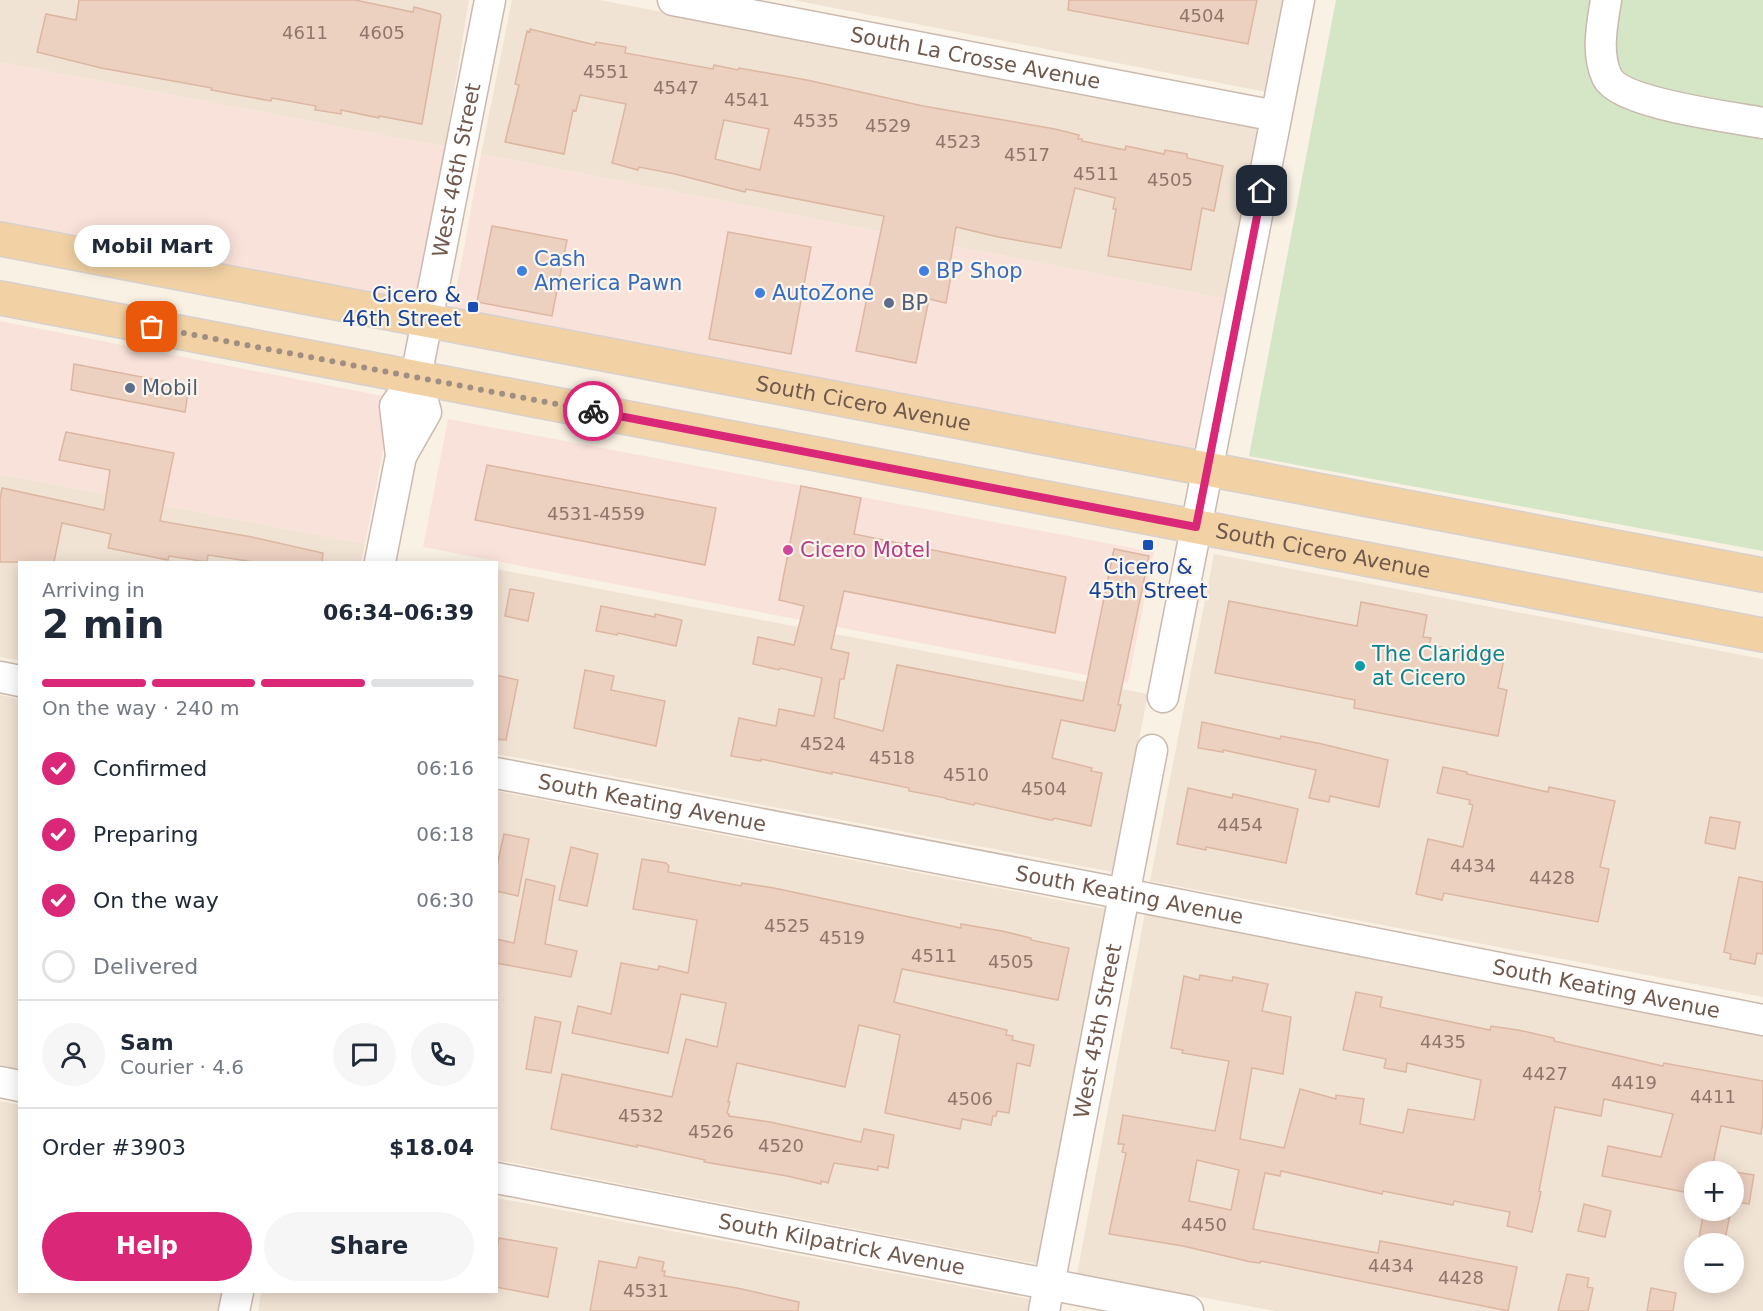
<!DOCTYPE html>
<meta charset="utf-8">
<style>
:root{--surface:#fff;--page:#f6f6f7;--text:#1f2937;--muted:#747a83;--line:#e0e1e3;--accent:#db2777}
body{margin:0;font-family:"DejaVu Sans",sans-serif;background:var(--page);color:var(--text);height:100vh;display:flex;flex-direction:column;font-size:22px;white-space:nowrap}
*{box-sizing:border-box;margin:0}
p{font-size:20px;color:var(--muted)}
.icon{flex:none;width:33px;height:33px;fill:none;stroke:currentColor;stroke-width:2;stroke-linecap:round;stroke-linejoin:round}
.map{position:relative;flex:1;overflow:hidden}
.side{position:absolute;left:18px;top:561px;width:480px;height:732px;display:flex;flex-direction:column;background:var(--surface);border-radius:0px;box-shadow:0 3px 15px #0003}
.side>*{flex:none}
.fabs{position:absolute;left:1684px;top:1161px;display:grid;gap:12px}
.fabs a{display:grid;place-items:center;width:60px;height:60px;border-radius:50%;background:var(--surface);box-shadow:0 3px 15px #0003;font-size:30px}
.pin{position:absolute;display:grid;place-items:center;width:51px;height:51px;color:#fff;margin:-26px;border-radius:12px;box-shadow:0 3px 9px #0006}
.courier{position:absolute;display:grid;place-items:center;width:60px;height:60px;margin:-30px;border:4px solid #db2777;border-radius:50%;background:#fff;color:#222;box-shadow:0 2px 8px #0007}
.bubble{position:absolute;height:42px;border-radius:21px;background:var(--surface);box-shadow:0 3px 15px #0003;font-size:20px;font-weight:700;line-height:42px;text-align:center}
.overview em{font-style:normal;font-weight:700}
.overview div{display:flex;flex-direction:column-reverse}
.overview{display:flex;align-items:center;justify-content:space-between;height:102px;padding:0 24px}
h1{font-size:39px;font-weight:700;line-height:45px}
.bar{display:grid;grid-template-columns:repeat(4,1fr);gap:9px 6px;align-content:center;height:72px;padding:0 24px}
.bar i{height:8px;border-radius:4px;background:var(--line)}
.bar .selected{background:var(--accent)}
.bar p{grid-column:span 4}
.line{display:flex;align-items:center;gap:15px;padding:0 24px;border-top:2px solid var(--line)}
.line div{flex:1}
.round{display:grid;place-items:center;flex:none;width:63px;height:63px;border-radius:32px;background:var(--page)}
ol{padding:0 24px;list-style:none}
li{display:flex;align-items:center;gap:18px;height:66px}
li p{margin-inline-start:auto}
li .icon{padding:6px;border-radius:50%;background:var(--accent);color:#fff;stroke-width:4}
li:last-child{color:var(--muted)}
li i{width:33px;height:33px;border:3px solid var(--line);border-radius:50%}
.cta{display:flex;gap:12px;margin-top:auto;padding:12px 24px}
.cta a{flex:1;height:69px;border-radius:36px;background:var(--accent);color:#fff;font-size:24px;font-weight:700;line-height:69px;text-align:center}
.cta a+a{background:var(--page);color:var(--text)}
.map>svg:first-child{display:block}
.residential{fill:#f1e3d4;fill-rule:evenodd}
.commercial{fill:#f9e2da}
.green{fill:#d4e6c5}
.building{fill:#ecd0c0;stroke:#ddb6a2;stroke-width:1.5;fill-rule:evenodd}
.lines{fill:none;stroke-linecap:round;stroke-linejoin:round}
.street-casing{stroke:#cab9ad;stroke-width:33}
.primary-casing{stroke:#d7d0cd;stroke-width:36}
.street{stroke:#fff;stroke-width:30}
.primary{stroke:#f2d2a4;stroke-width:33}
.done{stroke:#a08e82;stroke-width:6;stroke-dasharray:0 10.8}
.route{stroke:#db2777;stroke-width:8}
.shop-dot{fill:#3f7fe0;stroke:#fdf5eb;stroke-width:2}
.service-dot{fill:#5c6f8a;stroke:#fdf5eb;stroke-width:2}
.transit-dot{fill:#1a4fb4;stroke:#fdf5eb;stroke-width:2}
.hotel-dot{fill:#d1479c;stroke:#fdf5eb;stroke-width:2}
.culture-dot{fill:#0f9aa8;stroke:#fdf5eb;stroke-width:2}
.labels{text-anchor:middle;stroke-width:4.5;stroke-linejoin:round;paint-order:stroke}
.number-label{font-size:18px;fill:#8f766a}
.street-label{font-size:21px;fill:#70584d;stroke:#fdf5eb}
.shop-label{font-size:21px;fill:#366cbe;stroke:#fdf5eb;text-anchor:start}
.transit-label{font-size:21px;fill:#164399;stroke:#fdf5eb;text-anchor:end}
.service-label{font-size:21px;fill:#4e5e75;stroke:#fdf5eb;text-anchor:start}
.hotel-label{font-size:21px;fill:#b23c85;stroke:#fdf5eb;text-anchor:start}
.culture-label{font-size:21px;fill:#0d838f;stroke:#fdf5eb;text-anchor:start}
</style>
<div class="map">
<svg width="1763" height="1311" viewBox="0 0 1763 1311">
<rect width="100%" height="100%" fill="#faf1e5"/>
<path class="residential" d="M0 0H469L445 147 0 62Z
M512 0H600L1260 128 1226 299 481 154Z
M793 0H1284L1266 92Z
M0 474 365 544 361 562H20L19 660 0 657Z
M1214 554 1763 659V997L1150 881Z
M496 569 1148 694 1113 872 497 754Z
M0 695 19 699V1069L0 1065Z
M496 791 1106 909 1037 1264 497 1160Z
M1145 913 1763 1032V1311H1275L1077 1274ZM1695 1172H1734V1210H1695ZM1695 1244H1734V1282H1695Z
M0 1101 19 1105 20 1292H222L218 1311H0Z
M497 1198 1030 1299 1028 1311H258L261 1292H496Z"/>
<path class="commercial" d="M0 62 445 147 415 301 0 222Z
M481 154 1226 299 1196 454 453 308Z
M0 321 393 398 365 544 0 474Z
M448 419 1154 552 1128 683 423 547Z"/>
<path class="green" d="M1336 0H1763V551L1249 456Z"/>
<path class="building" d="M79 0H355L413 12 414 7 440 14 441 16 422 124 379 116V118L341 110V114L315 110 316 106 272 98 271 101 211 90 212 88 101 68 37 52 46 14 76 20Z
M1069 0H1257L1248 44 1068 10Z
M530 29 595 45 596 42 626 47 625 53 713 69 714 65 738 70 739 68 807 80 923 106 1055 129 1079 135 1078 139H1082V141L1125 150 1126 146 1164 154 1165 150 1187 154V158L1223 166 1214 211 1202 208 1191 270 1108 256 1116 209H1113L1115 198 1075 188 1061 248 998 237 956 227 950 264 953 265 946 303 929 299 916 363 856 351 884 216 746 189 745 192 675 174 639 167 638 170 612 163 626 104 580 95 576 111 573 110 564 154 505 142 519 85 515 84 527 31 530 32ZM724 120 769 129 760 170 715 159Z
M492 226 567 240 552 316 477 302Z
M728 232 811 247 791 354 709 339Z
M74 364 189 386 185 412 71 390Z
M66 432 174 453 160 521 252 537 323 553 322 562H254L208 555 207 562 169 556 168 560 108 548 111 534 62 523 54 562H0V499L2 488 104 510 110 470 59 460Z
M487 465 716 508 705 565 475 520Z
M801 486 861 498 854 534 1066 577 1055 633 844 591 831 649 849 653 844 679H840L834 718 883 731 897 665 1083 701 1114 549 1149 556 1118 705H1121L1115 731 1061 720 1052 758 1092 768 1091 771 1102 773 1091 826 1054 818 1053 820H1050L975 803 974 805 946 799V798L909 791V788L832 772V774L761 759V761L731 756 739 718 776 726 779 709 814 716 822 678 780 668 779 670 753 664 758 637 794 645 804 606 779 600Z
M510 589 534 593 528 621 505 616Z
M1229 601 1357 626 1361 602 1427 615 1423 637 1431 638 1429 645 1504 659 1498 688 1507 690 1498 736 1354 708 1355 700 1215 673Z
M601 606 655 617V614L682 620 676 646 618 633 617 635 596 631Z
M585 670 614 676 611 690 665 701 656 746 574 728Z
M496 675 518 680 506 740 496 739Z
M1202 722 1280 739 1281 736 1322 744 1388 760 1379 807 1330 796 1329 802 1309 798 1316 770 1223 750V752L1198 748Z
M1443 767 1467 772V774L1548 792 1549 787 1615 801 1600 867 1609 869 1598 922 1444 893 1442 900 1416 894 1428 839 1463 847 1473 805 1469 804 1470 800 1437 793Z
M1188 788 1232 798 1233 794 1298 809 1286 863 1206 847V850L1177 844Z
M1710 817 1740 822 1735 849 1705 843Z
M504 834 529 839 518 896 496 891V870Z
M571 847 598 854 587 906 559 900Z
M642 859 666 863 669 866 668 872 741 886 742 883 774 888 961 928V924L1002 931 1031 938V940L1069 948 1058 1000 902 969 894 1002 1007 1030 1006 1035 1013 1036 1012 1040 1034 1045 1030 1066 1017 1063 1009 1113 997 1111 996 1116H993L991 1125 962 1119 960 1129 885 1113 900 1035 859 1025 845 1087 737 1063 728 1102H730L727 1113 729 1114V1116L770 1122 861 1142 864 1129 894 1135 888 1168 878 1166V1170L834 1163 828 1183 821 1181V1184L787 1176 704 1162 705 1160 637 1145V1147L551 1129 562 1074 672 1097 686 1039 717 1047 726 1003 681 994 668 1053 572 1033 578 1006 611 1014 621 963 658 970 659 966 688 973 697 920 633 909Z
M1739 877 1763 882V954L1757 953 1755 964 1730 959 1731 954 1724 952Z
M526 879 555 886 545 944 577 951 571 977 496 963V939L514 943Z
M1200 975 1232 981 1233 977 1268 984 1262 1011 1291 1017 1283 1074 1252 1068 1240 1139 1284 1148 1300 1089 1336 1099V1095L1364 1099 1360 1124 1403 1133 1408 1109 1474 1120 1481 1080 1407 1063 1406 1072 1384 1068 1386 1059 1343 1050 1356 992 1382 997 1380 1007 1490 1030 1491 1026 1518 1030 1554 1038V1041L1663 1066 1664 1063 1763 1081V1119L1761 1134 1721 1126 1712 1168 1732 1172H1695V1194L1602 1176 1608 1146 1661 1157 1673 1114 1604 1099 1601 1116 1555 1107 1539 1191 1541 1192 1532 1232 1507 1226 1510 1212 1454 1201 1453 1205 1383 1191 1382 1194 1281 1171 1280 1176 1265 1173 1253 1229 1378 1253 1380 1241 1517 1267 1508 1311 1261 1261 1260 1263 1251 1262 1183 1246 1109 1234 1126 1153 1122 1152 1124 1144H1118L1123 1115 1215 1131 1229 1061 1182 1053 1183 1050 1171 1048 1184 976 1199 980ZM1197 1160 1239 1170 1231 1210 1189 1201Z
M535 1017 561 1022 551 1073 526 1069Z
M1734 1172 1754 1175 1749 1204 1734 1202Z
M1584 1204 1611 1211 1605 1237 1578 1231Z
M1704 1210H1731L1724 1244H1698Z
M499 1238 557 1248 548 1297 496 1287V1251Z
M639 1257 664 1262 662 1271H665L664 1276 737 1288 799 1302 798 1311H590L599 1261 636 1268Z
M1567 1274 1589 1278 1587 1287 1593 1288 1588 1311H1558Z
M1651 1288 1676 1293 1673 1311H1647Z"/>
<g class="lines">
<g class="street-casing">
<g id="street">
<path id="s1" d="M673 0 1276 116"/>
<path d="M1606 0C1602 25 1596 53 1607 77 1621 104 1732 117 1763 123"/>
<path d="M401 456 426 412 416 377"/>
<path id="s2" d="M380 562 401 456 395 406 416 377 490 0"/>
<path d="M0 677 20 681"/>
<path d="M1163 697 1299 0"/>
<path id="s3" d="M496 773 1125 894 1763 1020"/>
<path d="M0 1082 20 1086"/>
<path id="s4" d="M496 1178 1188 1311"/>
<path d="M234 1311 238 1292"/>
<path id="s5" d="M1044 1311 1152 750"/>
</g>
</g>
<g class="primary-casing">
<g id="primary">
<path id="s6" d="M0 239 1763 575"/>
<path id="s7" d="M0 298 1763 635"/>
</g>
</g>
<use href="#street" class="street"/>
<use href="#primary" class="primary"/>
</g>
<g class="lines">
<path class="done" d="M152 327 593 411"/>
<path class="route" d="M593 411 1196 527 1262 191"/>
</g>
<g class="shop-dot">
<circle cx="522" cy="271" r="6"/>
<circle cx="924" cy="271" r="6"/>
<circle cx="760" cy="293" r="6"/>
</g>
<g class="service-dot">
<circle cx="889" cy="303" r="6"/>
<circle cx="130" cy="388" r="6"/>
</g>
<g class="transit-dot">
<rect x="467" y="301" width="12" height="12" rx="3"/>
<rect x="1142" y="539" width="12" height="12" rx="3"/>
</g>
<circle class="hotel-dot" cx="788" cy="550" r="6"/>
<circle class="culture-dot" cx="1360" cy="666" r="6"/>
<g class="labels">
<g class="number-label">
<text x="1202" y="22">4504</text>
<text x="305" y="39">4611</text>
<text x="382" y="39">4605</text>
<text x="606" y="78">4551</text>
<text x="676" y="94">4547</text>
<text x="747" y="106">4541</text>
<text x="816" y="127">4535</text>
<text x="888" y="132">4529</text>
<text x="958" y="148">4523</text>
<text x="1027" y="161">4517</text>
<text x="1096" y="180">4511</text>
<text x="1170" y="186">4505</text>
<text x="596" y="520">4531-4559</text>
<text x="823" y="750">4524</text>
<text x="892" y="764">4518</text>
<text x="966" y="781">4510</text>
<text x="1044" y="795">4504</text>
<text x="1240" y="831">4454</text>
<text x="1473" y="872">4434</text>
<text x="1552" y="884">4428</text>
<text x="787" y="932">4525</text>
<text x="842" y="944">4519</text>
<text x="934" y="962">4511</text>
<text x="1011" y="968">4505</text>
<text x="1443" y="1048">4435</text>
<text x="1545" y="1080">4427</text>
<text x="1634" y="1089">4419</text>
<text x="1713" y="1103">4411</text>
<text x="970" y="1105">4506</text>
<text x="641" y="1122">4532</text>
<text x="711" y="1138">4526</text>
<text x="781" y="1152">4520</text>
<text x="1204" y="1231">4450</text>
<text x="1391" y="1272">4434</text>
<text x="1461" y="1284">4428</text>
<text x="646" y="1297">4531</text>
</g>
<g class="street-label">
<text dy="7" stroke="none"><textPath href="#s1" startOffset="308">South La Crosse Avenue</textPath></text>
<text dy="7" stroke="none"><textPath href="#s2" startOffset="405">West 46th Street</textPath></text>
<text dy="7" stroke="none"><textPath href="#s6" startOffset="879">South Cicero Avenue</textPath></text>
<text dy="7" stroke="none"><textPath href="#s7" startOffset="1347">South Cicero Avenue</textPath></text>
<text dy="7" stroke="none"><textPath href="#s3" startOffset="159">South Keating Avenue</textPath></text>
<text dy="7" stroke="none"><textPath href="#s3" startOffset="645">South Keating Avenue</textPath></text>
<text dy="7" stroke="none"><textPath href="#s3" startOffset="1131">South Keating Avenue</textPath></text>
<text dy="7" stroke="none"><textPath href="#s5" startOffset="285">West 45th Street</textPath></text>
<text dy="7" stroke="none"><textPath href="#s4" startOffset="352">South Kilpatrick Avenue</textPath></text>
</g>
<g class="shop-label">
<text x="534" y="266">Cash<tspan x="534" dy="24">America Pawn</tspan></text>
<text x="936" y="278">BP Shop</text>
<text x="772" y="300">AutoZone</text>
</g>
<g class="transit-label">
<text x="461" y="302">Cicero &amp;<tspan x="461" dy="24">46th Street</tspan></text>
<text x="1148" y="574" text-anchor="middle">Cicero &amp;<tspan x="1148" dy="24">45th Street</tspan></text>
</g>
<g class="service-label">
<text x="901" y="310">BP</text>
<text x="142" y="395">Mobil</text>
</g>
<g class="hotel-label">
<text x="800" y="557">Cicero Motel</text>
</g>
<g class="culture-label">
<text x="1372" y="661">The Claridge<tspan x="1372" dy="24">at Cicero</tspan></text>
</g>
</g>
</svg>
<div class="fabs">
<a>+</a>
<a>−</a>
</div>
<div class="pin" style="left:152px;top:327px;background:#ea580c"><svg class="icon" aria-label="bag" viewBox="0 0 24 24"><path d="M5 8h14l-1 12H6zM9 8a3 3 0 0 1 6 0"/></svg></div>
<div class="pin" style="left:1262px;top:191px;background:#1f2937"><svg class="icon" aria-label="home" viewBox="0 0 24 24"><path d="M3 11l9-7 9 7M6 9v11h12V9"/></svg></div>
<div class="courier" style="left:593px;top:411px"><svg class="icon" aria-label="bike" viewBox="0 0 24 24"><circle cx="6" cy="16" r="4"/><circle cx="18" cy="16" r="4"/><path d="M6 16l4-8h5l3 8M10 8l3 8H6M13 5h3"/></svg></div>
<div class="bubble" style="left:74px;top:225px;width:156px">Mobil Mart</div>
<section class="side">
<div class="overview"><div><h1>2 min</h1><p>Arriving in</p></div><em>06:34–06:39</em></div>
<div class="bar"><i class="selected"></i><i class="selected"></i><i class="selected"></i><i></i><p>On the way · 240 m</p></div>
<ol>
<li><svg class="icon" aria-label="check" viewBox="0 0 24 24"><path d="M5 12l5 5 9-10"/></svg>Confirmed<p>06:16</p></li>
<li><svg class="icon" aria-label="check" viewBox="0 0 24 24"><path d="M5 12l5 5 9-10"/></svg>Preparing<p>06:18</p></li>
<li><svg class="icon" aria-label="check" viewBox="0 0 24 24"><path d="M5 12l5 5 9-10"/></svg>On the way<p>06:30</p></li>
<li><i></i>Delivered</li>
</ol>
<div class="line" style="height:108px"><a class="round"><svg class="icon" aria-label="person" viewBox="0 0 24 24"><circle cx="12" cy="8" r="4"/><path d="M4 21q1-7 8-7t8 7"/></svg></a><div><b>Sam</b><p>Courier · 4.6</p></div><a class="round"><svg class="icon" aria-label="chat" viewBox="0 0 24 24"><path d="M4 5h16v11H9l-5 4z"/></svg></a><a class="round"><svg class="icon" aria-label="phone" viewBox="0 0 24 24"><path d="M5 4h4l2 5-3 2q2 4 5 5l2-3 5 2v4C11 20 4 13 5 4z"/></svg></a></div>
<div class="line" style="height:78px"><div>Order #3903</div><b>$18.04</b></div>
<div class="cta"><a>Help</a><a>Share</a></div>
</section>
</div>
